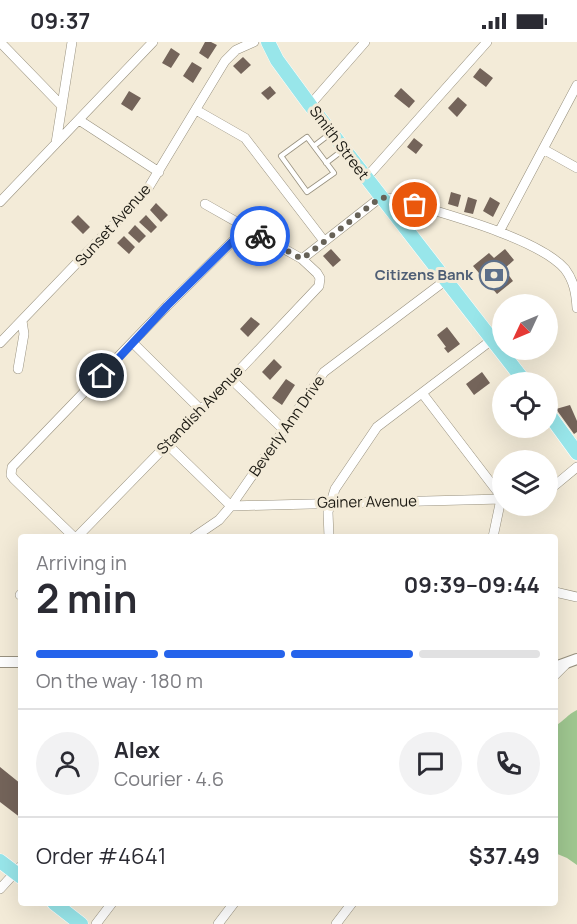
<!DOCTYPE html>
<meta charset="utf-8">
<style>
:root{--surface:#fff;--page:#f2f2f3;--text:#2b2b33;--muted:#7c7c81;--line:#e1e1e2;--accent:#2563eb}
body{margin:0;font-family:Manrope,sans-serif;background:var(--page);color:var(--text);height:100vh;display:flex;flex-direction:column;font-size:22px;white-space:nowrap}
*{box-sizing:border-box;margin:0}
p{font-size:20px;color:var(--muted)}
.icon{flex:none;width:33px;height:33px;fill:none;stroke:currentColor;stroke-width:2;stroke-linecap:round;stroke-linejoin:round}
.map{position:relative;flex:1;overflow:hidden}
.details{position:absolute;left:18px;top:492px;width:540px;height:372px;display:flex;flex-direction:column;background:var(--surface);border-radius:6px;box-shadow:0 6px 24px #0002}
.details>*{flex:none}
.needle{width:39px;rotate:226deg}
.tools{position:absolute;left:492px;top:252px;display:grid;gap:12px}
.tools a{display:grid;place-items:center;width:66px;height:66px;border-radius:50%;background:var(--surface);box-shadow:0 6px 24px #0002;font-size:30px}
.pin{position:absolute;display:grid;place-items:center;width:51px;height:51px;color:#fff;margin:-26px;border:3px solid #fff;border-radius:50%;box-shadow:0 2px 6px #0007}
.courier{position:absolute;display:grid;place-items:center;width:60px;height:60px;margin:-30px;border:4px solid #2563eb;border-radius:50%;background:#fff;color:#222;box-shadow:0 2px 8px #0007}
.summary em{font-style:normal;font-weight:700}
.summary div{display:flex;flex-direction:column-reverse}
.summary{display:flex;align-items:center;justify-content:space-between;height:102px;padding:0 18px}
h1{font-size:39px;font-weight:700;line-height:45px}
.bar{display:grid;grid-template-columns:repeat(4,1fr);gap:9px 6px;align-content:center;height:72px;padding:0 18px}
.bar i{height:8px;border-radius:4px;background:var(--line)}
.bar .selected{background:var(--accent)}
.bar p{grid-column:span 4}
.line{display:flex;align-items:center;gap:15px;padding:0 18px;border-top:2px solid var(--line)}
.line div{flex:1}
.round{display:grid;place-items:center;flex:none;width:63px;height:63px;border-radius:32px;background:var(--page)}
.status{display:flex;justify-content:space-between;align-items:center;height:42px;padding:0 30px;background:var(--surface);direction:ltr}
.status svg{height:16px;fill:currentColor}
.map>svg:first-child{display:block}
.forest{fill:#9fc790}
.building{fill:#74645a}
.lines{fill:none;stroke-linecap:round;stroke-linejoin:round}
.service-casing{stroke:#98917f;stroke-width:6}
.minor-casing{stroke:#98917f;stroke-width:10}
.tertiary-casing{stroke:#98917f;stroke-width:12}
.primary-casing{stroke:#fff;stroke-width:15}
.service{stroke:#fff;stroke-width:4.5}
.minor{stroke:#fff;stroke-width:9}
.tertiary{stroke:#fff;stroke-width:10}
.primary{stroke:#98e6ea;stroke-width:14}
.done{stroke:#676257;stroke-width:6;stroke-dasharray:0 10.8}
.route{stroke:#2563eb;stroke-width:8}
.labels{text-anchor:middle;stroke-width:6;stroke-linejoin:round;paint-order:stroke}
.street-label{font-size:15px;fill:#1b1912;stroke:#f3ebd8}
.service-label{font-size:15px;font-weight:bold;fill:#4e5e75;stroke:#f3ebd8;text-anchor:end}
</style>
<div class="status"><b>09:37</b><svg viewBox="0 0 49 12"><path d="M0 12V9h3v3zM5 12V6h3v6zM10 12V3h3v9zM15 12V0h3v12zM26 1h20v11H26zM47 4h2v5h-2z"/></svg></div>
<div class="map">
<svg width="577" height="882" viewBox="0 0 577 882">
<rect width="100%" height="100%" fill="#f3ebd8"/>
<path class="forest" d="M577 668V823L567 816 555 811V684C564 679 568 672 577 668Z"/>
<path class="building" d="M205 0H211L217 3 208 17 199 11Z
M171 6 180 12 171 26 162 21Z
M243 15 251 23 241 32 233 24Z
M192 20 202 26 193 41 183 34Z
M480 26 493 36 486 45 473 35Z
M270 44 276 51 268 58 261 51Z
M401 46 415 59 409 66 394 54Z
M129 49 141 56 132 69 121 62Z
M458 55 467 63 457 75 448 66Z
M414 96 423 103 416 112 407 105Z
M451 150 461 153 458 165 448 162Z
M468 155 477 158 473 172 464 170Z
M490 155 500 161 493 175 483 169Z
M156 161 168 173 161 180 150 168Z
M78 173 90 185 83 192 71 180Z
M146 173 157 185 151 191 139 180Z
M135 183 146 194 139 201 128 191Z
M124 194 135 205 129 212 117 201Z
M331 207 341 218 333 225 323 214Z
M505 207 514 218 504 227 513 239 497 252 473 224 489 211 494 216Z
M251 275 260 282 248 295 240 287Z
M447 285 460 302 448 311 444 306 446 305 437 293Z
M274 317 282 325 270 338 262 330Z
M482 330 490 341 474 353 466 342Z
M286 337 295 343 282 363 272 356Z
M570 363 577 379V390L574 392 556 367Z
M0 725 21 742V776L0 760Z"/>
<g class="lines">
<g class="service-casing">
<path id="service" d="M307 95 334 131 307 150 281 114Z
M314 104 331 91
M326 121 343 108"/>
</g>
<g class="minor-casing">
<path id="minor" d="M0 0 62 64
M310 63 365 0
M196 68 245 96 324 199
M79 78 159 130
M56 101 72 0
M543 107 577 126
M366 136 487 0
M0 160 153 0
M499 190 577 43
M302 217 381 155 395 157C438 170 537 195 565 227 574 239 576 251 577 266
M0 301 147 148 225 19 236 8 254 0
M133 301 200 367
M18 327 24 292 22 279
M231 337 284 388
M422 351 497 449 501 457 493 495
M167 402 231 464 502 457
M548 449 577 425
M74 495 14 437 11 433 12 425 167 264 246 186
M77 495 231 337 319 244 320 236 317 231 302 217 205 162
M194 495 219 478 231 464 324 330 446 238
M329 495 328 470 335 447 377 385 493 297
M555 550 577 555
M20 553 21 552
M555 633 565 623
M0 847 21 824
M96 882 112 861
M218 882 234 861
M336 882 352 861"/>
</g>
<g class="tertiary-casing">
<path id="tertiary" d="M0 620H21
M555 625 577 617"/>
</g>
<g class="primary-casing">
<path id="primary" d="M268 0 277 18 310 63 525 340
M548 371 577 411
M0 819 21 835
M54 861 81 882"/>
</g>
<use href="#service" class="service"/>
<use href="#minor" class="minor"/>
<use href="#tertiary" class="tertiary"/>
<use href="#primary" class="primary"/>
</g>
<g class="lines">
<path class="done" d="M260 194 302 217 381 155 415 163"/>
<path class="route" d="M102 334 167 264 246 186 260 194"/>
</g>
<defs>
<g id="bank-ring" transform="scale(1.5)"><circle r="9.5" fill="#f3ebd8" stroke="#5c6f8a" stroke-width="1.5"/><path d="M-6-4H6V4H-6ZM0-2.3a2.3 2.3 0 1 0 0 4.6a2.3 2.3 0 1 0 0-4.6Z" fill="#5c6f8a"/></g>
</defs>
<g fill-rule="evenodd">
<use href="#bank-ring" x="494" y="233"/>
</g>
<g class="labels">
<g class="street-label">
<text transform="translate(339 101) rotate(53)" y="5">Smith Street</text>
<text transform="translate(113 183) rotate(-48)" y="5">Sunset Avenue</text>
<text transform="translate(200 368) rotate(-46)" y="5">Standish Avenue</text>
<text transform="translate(287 384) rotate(-55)" y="5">Beverly Ann Drive</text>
<text transform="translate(367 460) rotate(-1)" y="5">Gainer Avenue</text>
</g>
<g class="service-label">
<text x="473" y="238">Citizens Bank</text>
</g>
</g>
</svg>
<div class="tools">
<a><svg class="needle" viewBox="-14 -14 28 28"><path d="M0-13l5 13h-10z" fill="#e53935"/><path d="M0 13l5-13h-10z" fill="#7c7c81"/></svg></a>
<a><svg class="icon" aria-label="locate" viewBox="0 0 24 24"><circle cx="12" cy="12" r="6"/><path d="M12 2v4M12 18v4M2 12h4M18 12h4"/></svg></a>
<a><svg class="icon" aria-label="layers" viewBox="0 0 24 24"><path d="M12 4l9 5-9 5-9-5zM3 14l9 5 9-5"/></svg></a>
</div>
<div class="pin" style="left:415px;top:163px;background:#ea580c"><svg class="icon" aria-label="bag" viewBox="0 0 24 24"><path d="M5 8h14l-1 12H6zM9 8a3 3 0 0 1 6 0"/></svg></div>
<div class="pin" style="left:102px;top:334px;background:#1f2937"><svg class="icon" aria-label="home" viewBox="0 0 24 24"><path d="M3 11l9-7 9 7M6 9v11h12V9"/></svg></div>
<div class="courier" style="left:260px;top:194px"><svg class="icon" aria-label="bike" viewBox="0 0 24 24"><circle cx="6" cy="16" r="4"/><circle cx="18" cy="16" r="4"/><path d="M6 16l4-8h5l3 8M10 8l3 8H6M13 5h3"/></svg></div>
<section class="details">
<div class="summary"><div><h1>2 min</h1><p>Arriving in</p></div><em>09:39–09:44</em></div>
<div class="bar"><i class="selected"></i><i class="selected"></i><i class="selected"></i><i></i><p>On the way · 180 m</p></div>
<div class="line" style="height:108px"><a class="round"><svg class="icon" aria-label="person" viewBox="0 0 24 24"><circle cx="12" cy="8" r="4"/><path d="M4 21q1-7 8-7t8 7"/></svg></a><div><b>Alex</b><p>Courier · 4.6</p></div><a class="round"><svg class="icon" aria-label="chat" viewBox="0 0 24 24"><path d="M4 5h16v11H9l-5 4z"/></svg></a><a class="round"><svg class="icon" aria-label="phone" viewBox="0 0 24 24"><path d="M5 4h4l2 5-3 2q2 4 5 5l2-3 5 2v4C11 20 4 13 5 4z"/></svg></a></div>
<div class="line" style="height:78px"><div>Order #4641</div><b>$37.49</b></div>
</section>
</div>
